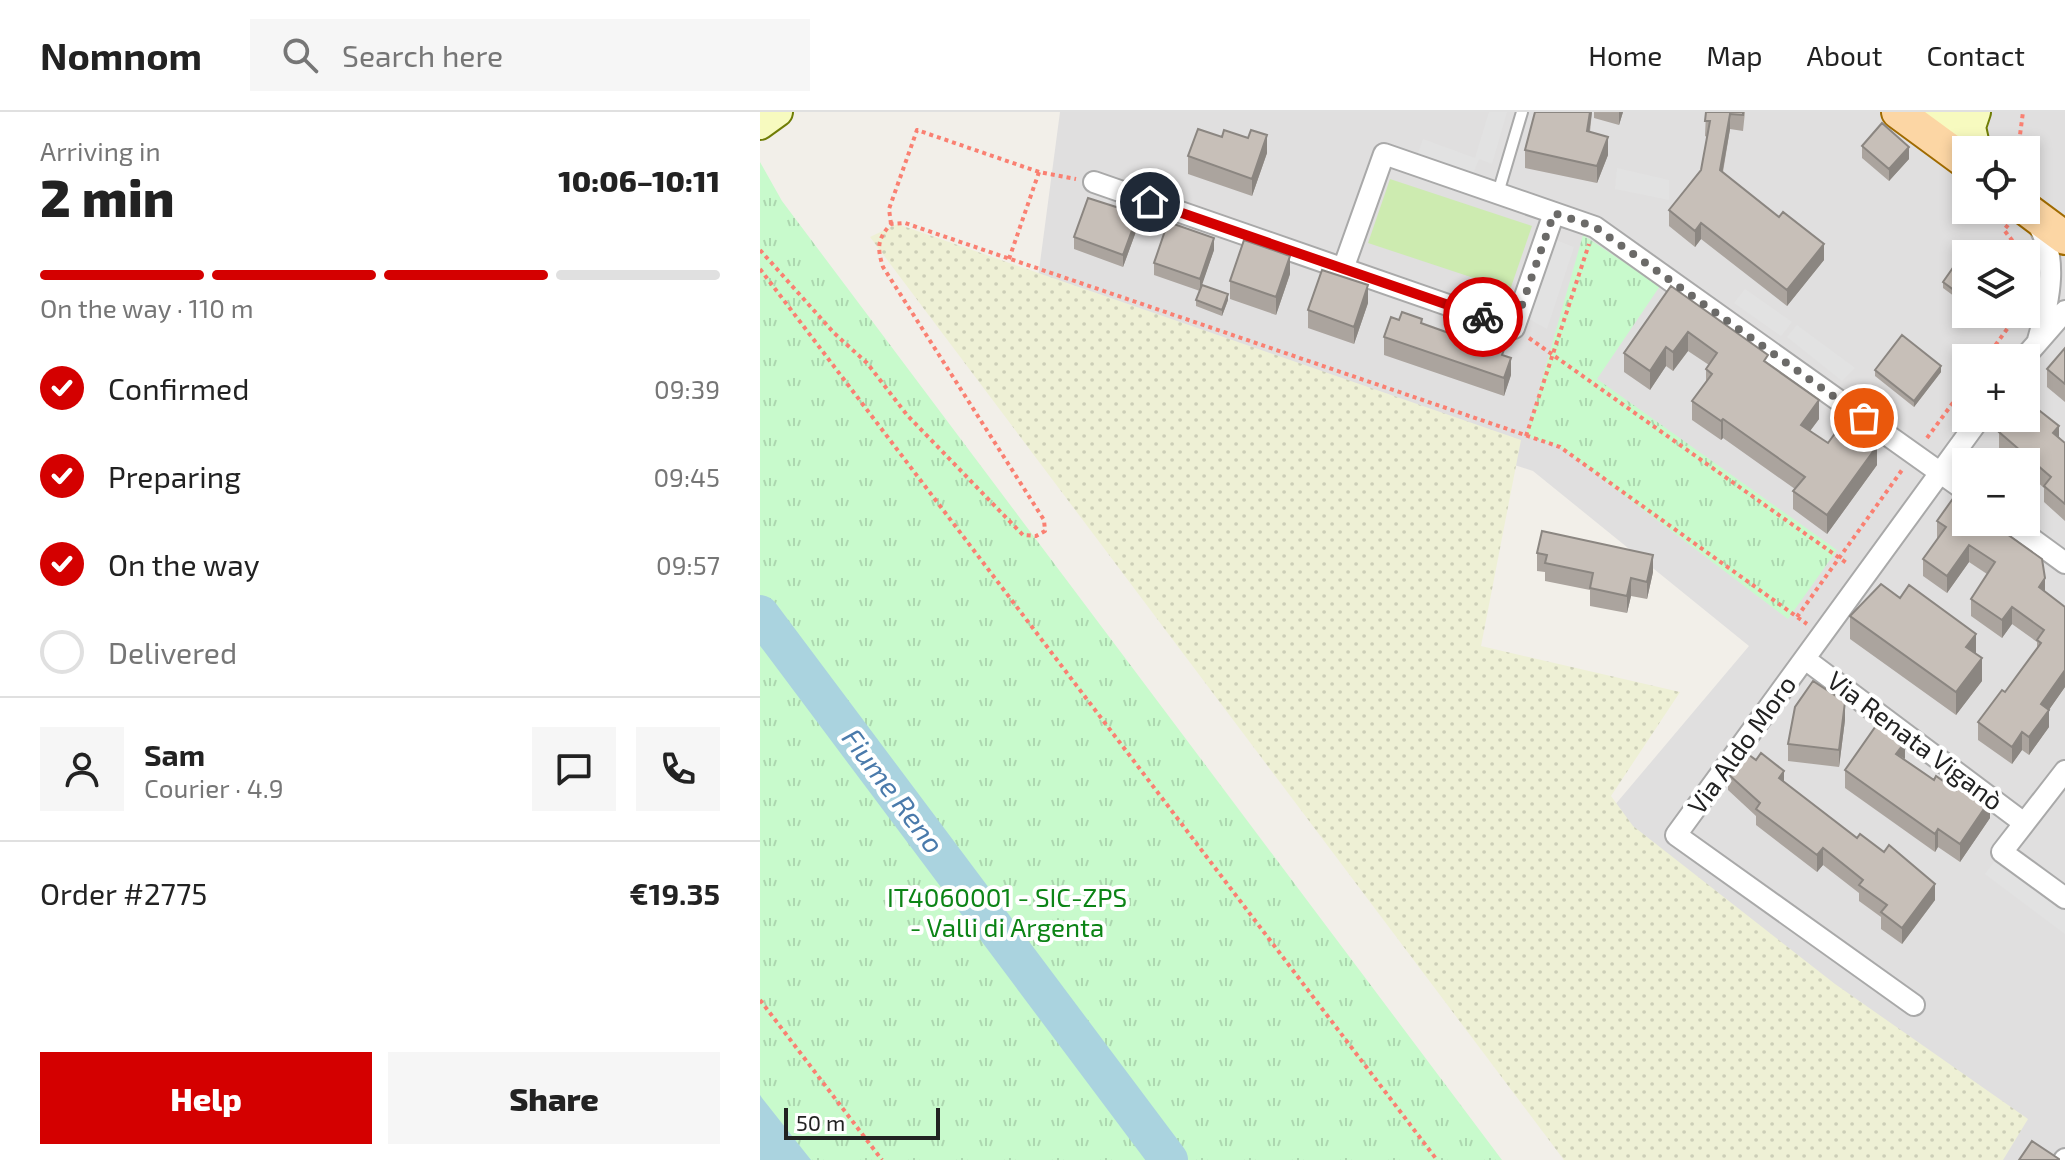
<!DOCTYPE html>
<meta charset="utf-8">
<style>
:root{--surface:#fff;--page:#f6f6f6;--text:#222;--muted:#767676;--line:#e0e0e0;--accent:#d40000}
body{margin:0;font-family:"Exo 2",sans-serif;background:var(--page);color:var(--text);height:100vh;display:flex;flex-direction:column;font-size:30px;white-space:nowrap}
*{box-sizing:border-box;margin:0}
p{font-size:26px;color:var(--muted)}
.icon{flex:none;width:44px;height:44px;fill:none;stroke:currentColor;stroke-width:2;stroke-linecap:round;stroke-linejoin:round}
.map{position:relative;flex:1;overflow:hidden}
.sheet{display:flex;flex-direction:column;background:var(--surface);width:760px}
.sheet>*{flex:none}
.fabs{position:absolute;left:1192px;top:24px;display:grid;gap:16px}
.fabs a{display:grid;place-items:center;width:88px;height:88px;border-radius:0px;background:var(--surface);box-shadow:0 4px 12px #0003;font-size:40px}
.scale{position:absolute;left:24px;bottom:20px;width:156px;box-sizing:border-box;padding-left:8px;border:4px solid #222;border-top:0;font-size:22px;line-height:28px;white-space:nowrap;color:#222;-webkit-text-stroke:6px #fff;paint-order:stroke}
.pin{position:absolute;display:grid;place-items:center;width:68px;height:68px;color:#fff;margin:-34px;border:4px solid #fff;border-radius:50%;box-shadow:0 2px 8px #0007}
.courier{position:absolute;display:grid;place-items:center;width:80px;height:80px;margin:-40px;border:6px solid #d40000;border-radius:50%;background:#fff;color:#222;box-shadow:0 2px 10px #0007}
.headline em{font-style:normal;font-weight:800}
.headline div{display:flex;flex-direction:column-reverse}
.headline{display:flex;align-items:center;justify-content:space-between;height:136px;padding:0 40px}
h1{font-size:52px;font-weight:800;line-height:60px}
.bar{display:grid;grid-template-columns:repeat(4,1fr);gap:12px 8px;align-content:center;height:96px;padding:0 40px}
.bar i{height:10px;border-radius:6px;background:var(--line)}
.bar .on{background:var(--accent)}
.bar p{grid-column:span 4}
.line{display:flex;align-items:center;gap:20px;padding:0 40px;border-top:2px solid var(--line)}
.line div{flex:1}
.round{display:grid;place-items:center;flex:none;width:84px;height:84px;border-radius:0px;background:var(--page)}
ol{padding:0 40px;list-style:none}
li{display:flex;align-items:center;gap:24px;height:88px}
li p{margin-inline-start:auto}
li .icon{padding:8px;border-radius:50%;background:var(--accent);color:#fff;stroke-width:4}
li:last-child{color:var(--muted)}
li i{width:44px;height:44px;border:4px solid var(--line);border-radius:50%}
.action{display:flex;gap:16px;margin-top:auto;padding:16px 40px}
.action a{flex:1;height:92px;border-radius:0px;background:var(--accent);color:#fff;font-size:32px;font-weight:800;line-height:92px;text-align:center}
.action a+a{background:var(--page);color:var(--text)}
header{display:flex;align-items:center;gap:48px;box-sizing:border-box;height:112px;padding:0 40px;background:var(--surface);border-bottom:2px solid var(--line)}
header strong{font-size:38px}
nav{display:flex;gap:44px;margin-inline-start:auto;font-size:28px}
.search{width:560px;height:72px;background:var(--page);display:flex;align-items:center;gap:20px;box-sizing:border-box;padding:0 28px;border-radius:0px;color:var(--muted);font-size:30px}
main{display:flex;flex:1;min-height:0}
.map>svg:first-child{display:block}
.residential{fill:#e0dfdf;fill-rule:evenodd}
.farmland{fill:url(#farmland-dots)}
.grass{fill:#cdebb0}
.park{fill:url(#park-tufts)}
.parking{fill:#e2e2e2}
.water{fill:#aad3df}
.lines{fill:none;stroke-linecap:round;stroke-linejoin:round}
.river{stroke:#aad3df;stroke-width:38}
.lane-casing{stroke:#a9a9a9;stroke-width:14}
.street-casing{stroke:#a9a9a9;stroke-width:24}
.secondary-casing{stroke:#707d05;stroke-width:32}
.primary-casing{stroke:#a06b00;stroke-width:36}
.path{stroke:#fa8072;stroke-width:4;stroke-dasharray:4 4;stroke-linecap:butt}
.lane{stroke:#fff;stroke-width:10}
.street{stroke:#fff;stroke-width:20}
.secondary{stroke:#f7fabf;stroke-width:28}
.primary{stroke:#fcd6a4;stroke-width:32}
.wall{fill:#aba49e}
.shaded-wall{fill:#8b8681}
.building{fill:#c7bfb8;stroke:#8b8681;stroke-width:2}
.done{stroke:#6b6a68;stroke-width:8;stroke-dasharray:0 14.4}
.route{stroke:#d40000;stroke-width:10}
.labels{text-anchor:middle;stroke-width:8;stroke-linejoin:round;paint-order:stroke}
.street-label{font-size:26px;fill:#222;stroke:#fff}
.park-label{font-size:26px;fill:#0c8416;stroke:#fff}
.water-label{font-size:28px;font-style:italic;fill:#4a7aab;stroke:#fff}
</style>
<header>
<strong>Nomnom</strong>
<div class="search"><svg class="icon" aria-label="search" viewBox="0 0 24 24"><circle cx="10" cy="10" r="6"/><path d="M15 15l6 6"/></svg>Search here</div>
<nav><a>Home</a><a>Map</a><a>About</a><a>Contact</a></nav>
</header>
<main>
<section class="sheet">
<div class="headline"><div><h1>2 min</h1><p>Arriving in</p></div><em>10:06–10:11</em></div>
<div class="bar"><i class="on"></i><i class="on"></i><i class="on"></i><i></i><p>On the way · 110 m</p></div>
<ol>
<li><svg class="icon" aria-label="check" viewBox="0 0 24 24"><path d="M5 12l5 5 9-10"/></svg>Confirmed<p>09:39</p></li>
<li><svg class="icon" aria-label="check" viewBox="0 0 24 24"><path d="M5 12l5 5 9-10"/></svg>Preparing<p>09:45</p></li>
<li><svg class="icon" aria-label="check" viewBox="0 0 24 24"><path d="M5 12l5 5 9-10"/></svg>On the way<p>09:57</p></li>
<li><i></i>Delivered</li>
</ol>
<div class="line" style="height:144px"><a class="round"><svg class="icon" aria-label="person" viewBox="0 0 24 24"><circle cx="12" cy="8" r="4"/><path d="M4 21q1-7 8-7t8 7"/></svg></a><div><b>Sam</b><p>Courier · 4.9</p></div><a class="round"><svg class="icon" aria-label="chat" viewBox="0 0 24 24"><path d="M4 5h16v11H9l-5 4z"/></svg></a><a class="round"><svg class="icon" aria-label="phone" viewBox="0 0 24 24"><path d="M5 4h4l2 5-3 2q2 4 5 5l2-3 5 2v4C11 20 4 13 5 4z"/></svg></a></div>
<div class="line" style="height:104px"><div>Order #2775</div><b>€19.35</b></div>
<div class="action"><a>Help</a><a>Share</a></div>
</section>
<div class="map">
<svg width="1305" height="1048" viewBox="0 0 1305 1048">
<defs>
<pattern id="farmland-dots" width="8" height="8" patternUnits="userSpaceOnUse" patternTransform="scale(2)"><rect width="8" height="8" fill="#eef0d5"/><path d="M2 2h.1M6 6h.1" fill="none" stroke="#ccceb7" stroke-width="1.8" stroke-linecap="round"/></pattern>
<pattern id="park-tufts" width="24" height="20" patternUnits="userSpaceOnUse" patternTransform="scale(2)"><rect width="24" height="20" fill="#c8facc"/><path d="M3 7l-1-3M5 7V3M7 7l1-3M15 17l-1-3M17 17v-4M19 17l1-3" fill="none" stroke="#acd6af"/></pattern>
</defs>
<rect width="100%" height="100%" fill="#f2efe9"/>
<path class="residential" d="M300 0H1305V1048H1187L843 707 989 534 773 359 274 196ZM1206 38H1266V98H1206ZM1206 142H1266V202H1206ZM1206 246H1266V306H1206ZM1206 350H1266V410H1206Z"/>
<path class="farmland" d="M137 112 761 328 721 534 920 580 851 684 873 714 1075 872 1268 1007 1243 1048H804L110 125Z"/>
<path class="grass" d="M630 67 772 114 750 178 608 131Z"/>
<path class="park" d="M0 50 22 89 742 1048H0Z
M823 123 900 174 837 267 1077 438 1028 507 800 335 766 324Z"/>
<path class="parking" d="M729 0H747L732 52 719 47 712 64 657 44 663 27 715 46Z
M857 56 909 68V88L855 77Z
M793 127 814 135 787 217 769 207Z
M985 177 1032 210 1021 224 974 191Z
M1037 213 1095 256 1082 269 1027 225Z
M1237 746 1305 797V822L1225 762Z"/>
<path class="water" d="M0 983 2 986 51 1048H0Z"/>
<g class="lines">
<path class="river" d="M0 502 409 1048"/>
<g class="lane-casing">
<path id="lane" d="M738 81 762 0"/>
</g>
<g class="street-casing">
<path id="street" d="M334 70 754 216 794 101
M1275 108C1300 143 1289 190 1278 228
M583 157 624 42 835 115 1206 379
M1264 246 1305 199
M1249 410 1305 451
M1045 547 1264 711
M1305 659 1242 740 1305 786
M1154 893 916 723 1220 306
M1304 1048 1305 1047"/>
</g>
<g class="secondary-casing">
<path id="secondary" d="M1178 0 1171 23 1191 17 1211 0
M1216 0 1211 15 1216 38
M0 13 18 0"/>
</g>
<g class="primary-casing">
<path id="primary" d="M1138 0 1206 50
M1266 97 1305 126"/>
</g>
<path class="path" d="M1258 38 1263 0
M1266 65 1274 71
M131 112 129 97 157 18 279 60 316 67
M1248 113 1244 118 1263 142
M0 138 74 221 107 251 147 303 263 423 276 424 285 419 284 408 123 155C117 136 117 127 131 112L145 111 800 335 1047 512
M249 147 279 60
M0 157 677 1048
M769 226 1088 452
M1226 246 1258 202
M766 324 829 132
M1167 326 1206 273
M1037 505 1142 358
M0 888 122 1048"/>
<use href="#lane" class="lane"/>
<use href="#street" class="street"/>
<use href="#secondary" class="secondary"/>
<use href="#primary" class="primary"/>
</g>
<path class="wall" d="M832 0 830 20 848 43 837 71 765 56V38Z
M834 0H863L859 13 834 6Z
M946 0H985L983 19 970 17 963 60 1064 148 1027 194 941 127 935 135 909 114V98L941 58 947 25 945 24Z
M462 25 507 41 492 84 428 62V44Z
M1102 34 1149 47 1129 69 1102 46Z
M378 114 363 155 314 137V125Z
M454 138 440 177 468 188 462 204 436 194V188L440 179 394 163V151Z
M1206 142V193L1183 176V170Z
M530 162 516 203 470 187V169Z
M911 174 1008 252 1059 307 1050 319 1068 331 1117 353 1067 422 1033 397V379L1035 377 963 326 961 328 932 308V289L946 270V257L949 253 928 239 913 259 906 254 890 278 864 260V241Z
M608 191 594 232 548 216V198Z
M639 208 662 212 745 244 751 263 744 284 624 243V225Z
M1305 236V290L1287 275V257Z
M1115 258 1181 260 1154 295 1115 264Z
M1241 306H1266L1299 325 1305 331V409L1284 390V376L1266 360V350H1254L1239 336V320L1245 312 1241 308Z
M1177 409 1285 480 1305 495V575L1289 597V615L1269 643 1262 638 1252 652 1218 628V610L1245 580 1277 537V530L1252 512 1242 526 1211 504V487L1227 462 1209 450 1187 481 1163 464V447L1177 427Z
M777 441 893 460 887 487 871 484 867 501 830 494V478L785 469V460L777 459Z
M1090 504 1216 542 1222 569 1196 603 1090 527Z
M1085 608 1079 655 1028 649V632Z
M996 648 1175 788 1142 832 1121 817V805L1099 789V781L1063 753 1057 760 996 713V704L968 678V662Z
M1144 648 1230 706 1200 750 1178 735 1175 740 1085 676V658Z"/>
<path class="shaded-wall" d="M830 0H832L827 36V19Z
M859 0H863L859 13Z
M970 2V17L960 74V58Z
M507 23V41L492 84V67Z
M848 25V43L837 71V54Z
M1149 35V47L1129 69V57Z
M378 102V114L363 155V143Z
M941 111V127L935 135V119Z
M454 126V138L440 179V167Z
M1064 132V148L1027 194V178Z
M530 144V162L516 203V185Z
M608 173V191L594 232V215Z
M468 182V188L462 204V198Z
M928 220V239L913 259V240Z
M906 235V254L890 278V259Z
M751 246V263L744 284V266Z
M1181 254V260L1154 295V289Z
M1059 288V307L1041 331V313Z
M963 307V326L961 328V309Z
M1299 314V331L1293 321Z
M1117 334V353L1067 422V403Z
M1209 433V450L1187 481V464Z
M893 443V460L887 487V470Z
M871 466V484L867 501V484Z
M1285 466V484L1279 475Z
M1252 495V512L1242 526V508Z
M1216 522V544L1206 535Z
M1222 546V569L1196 603V580Z
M1305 558V575L1282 608 1289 598V615L1269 643V625L1281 592Z
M1085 590V608L1079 655V638Z
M1262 620V638L1252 652V635Z
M1145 630V647L1136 642Z
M1024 659V675L1019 666Z
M1230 688V706L1200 750V732Z
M1178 717V735L1175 740V722Z
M1063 736V753L1057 760V743Z
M1175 772V788L1142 832V816Z"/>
<path class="building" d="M775 0H830L827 19 848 25 837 54 765 38Z
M946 0H983V3L970 2 960 58 1019 105 1023 100 1064 132 1027 178 941 111 935 119 909 98 941 58 950 9H945Z
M1122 11 1149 35 1129 57 1102 34Z
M438 17 462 25 464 18 488 26 491 18 507 23 492 67 428 44Z
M328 86 378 102 363 143 314 125Z
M408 110 454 126 440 167 394 151Z
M484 128 530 144 516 185 470 169Z
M1206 137 1214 142H1206V187L1183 170Z
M562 158 608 173 594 215 548 198Z
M442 173 468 182 462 198 436 188Z
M911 174 1008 243 1004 249 1059 288 1041 313 1068 331 1084 309 1117 334 1067 403 1033 379 1045 365 963 307 961 309 932 289 952 262 946 257 957 241 928 220 913 240 906 235 890 259 864 241Z
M642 200 662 207 661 211 722 233 724 227 745 235 742 243 751 246 744 266 624 225 631 205 639 208Z
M1142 223 1181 254 1154 289 1115 258Z
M1305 236V272L1287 257Z
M1266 288 1299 314 1293 321 1305 331V392L1284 374 1291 365 1239 320 1250 306H1266Z
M1194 385 1206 393V410H1230L1282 447 1285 466 1279 475 1305 495V558L1281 592 1289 598 1269 625 1262 620 1252 635 1218 610 1242 578 1245 580 1281 531 1277 528 1284 518 1252 495 1242 508 1211 487 1235 450 1209 433 1187 464 1163 447 1186 415 1177 409Z
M782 419 893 443 887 470 871 466 867 484 830 476 833 461 785 451 787 443 777 441Z
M1121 472 1140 486 1149 473 1216 522 1206 535 1222 546 1196 580 1090 504Z
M1053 569 1085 590 1079 638 1028 632 1035 595Z
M1118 611 1145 630 1136 642 1174 668 1176 664 1196 678 1202 669 1230 688 1200 732 1178 717 1175 722 1085 658Z
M985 640 996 648 1001 641 1024 659 1019 666 1097 726 1100 722 1124 740 1129 733 1175 772 1142 816 1121 800 1127 793 1099 773 1103 768 1063 736 1057 743 996 697 1000 691 968 662Z
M1272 1029 1299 1047V1048H1259Z"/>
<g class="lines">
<path class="done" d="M723 205 754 216 794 101 835 115 1104 306"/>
<path class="route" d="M390 90 723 205"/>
</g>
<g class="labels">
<g class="street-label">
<text transform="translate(1155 629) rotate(37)" y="9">Via Renata Viganò</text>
<text transform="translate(982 633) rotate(-54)" y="9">Via Aldo Moro</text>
</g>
<g class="park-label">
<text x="247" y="795">IT4060001 - SIC-ZPS<tspan x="247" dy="30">- Valli di Argenta</tspan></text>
</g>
<g class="water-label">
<text transform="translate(133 679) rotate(53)" y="10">Fiume Reno</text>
</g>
</g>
</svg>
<div class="fabs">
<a><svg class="icon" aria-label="locate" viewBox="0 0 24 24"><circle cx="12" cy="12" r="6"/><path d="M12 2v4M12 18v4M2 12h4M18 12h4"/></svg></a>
<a><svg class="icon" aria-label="layers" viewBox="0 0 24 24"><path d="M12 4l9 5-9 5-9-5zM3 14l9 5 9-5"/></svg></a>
<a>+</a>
<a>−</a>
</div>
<div class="scale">50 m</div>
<div class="pin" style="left:1104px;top:306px;background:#ea580c"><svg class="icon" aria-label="bag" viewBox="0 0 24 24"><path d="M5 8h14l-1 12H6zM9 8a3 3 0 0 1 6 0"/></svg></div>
<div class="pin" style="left:390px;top:90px;background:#1f2937"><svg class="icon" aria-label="home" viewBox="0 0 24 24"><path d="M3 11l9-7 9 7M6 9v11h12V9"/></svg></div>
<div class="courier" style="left:723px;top:205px"><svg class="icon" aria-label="bike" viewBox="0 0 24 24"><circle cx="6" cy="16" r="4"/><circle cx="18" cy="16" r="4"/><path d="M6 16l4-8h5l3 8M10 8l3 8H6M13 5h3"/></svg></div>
</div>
</main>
